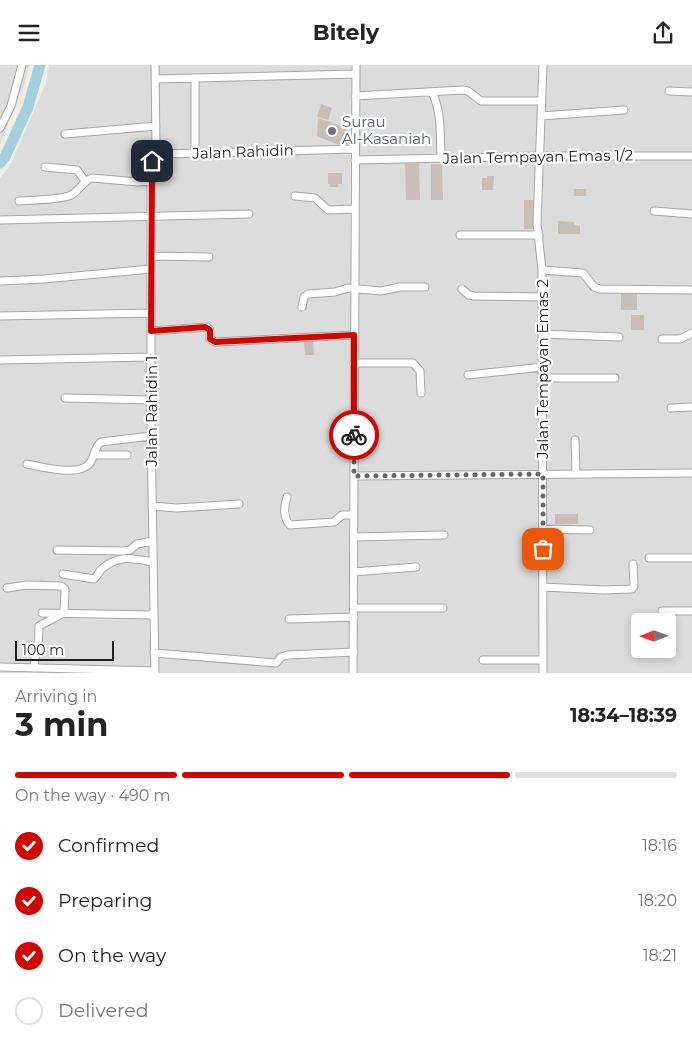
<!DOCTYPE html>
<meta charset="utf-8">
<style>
:root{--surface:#fff;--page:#f6f6f6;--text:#222;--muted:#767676;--line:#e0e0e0;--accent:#ce0700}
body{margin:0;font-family:Montserrat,sans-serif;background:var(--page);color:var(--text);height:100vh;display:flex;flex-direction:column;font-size:19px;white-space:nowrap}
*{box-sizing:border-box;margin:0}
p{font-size:16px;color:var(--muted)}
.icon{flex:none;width:28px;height:28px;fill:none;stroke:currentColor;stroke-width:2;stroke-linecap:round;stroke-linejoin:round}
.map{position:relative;height:608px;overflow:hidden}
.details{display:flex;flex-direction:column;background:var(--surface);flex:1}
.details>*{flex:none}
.needle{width:32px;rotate:269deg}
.buttons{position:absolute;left:631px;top:548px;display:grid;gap:10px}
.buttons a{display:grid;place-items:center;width:45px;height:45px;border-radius:5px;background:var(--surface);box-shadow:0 2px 8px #0003;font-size:25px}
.scale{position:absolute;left:15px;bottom:12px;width:99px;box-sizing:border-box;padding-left:5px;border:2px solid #1f1f1f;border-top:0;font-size:14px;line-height:18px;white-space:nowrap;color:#1f1f1f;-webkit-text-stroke:4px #fff;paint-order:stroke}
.pin{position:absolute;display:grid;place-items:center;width:42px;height:42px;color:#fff;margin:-21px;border-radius:10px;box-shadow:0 2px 8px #0006}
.courier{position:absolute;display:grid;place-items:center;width:50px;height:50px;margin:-25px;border:4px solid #ce0700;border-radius:50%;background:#fff;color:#222;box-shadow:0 1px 6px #0007}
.overview em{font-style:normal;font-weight:700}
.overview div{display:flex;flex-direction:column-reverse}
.overview{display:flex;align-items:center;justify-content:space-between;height:85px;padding:0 15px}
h1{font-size:32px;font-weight:700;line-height:38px}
.bar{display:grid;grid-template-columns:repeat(4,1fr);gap:8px 5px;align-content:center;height:60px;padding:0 15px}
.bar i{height:6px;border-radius:4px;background:var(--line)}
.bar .on{background:var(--accent)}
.bar p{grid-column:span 4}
ol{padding:0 15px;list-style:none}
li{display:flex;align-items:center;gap:15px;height:55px}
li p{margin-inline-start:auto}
li .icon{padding:5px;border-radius:50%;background:var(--accent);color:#fff;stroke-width:4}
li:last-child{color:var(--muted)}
li i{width:28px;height:28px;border:2px solid var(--line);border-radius:50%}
header{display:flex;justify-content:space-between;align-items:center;height:65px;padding:0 15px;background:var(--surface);font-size:22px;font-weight:700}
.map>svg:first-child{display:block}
.residential{fill:#dddcdc;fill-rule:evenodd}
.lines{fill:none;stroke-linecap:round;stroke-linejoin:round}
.river{stroke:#a3d0e0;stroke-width:11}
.building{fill:#c8bfb7}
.minor-casing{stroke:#a6a6a6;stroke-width:9}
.minor{stroke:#fff;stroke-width:7}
.done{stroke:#686764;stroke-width:5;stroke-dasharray:0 9}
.route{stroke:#ce0700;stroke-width:6}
.worship-dot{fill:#6b7280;stroke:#fff;stroke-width:2}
.labels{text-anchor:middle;stroke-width:4.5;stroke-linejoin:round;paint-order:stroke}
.worship-label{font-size:15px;fill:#5b616d;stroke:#fff;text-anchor:start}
.street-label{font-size:15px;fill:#1f1f1f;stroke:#fff}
</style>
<header><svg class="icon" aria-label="menu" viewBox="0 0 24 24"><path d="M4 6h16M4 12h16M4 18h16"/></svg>Bitely<svg class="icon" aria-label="share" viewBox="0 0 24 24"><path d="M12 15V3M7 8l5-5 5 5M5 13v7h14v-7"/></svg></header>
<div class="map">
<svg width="692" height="608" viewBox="0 0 692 608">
<rect width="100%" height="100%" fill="#f0ede4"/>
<path class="residential" d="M0 0H29L25 18 0 79Z
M49 0H351L350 182 353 298 351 378 350 608H0V113L11 99 46 18Z
M360 0H692V608H357L355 270 360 150ZM640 556H668V584H640Z"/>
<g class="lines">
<path class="river" d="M0 98 5 92 28 42 40 0"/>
</g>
<path class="building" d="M321 39 332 43 328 55 317 52Z
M318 53 348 63 346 70 348 72 347 79H342L341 81 317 71Z
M405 98H419L420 135H406Z
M431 99H442L443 135H431Z
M328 108H342V119H338V122H330V119H328Z
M487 111H494L493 125H482V113H487Z
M574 124H586V131H574Z
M524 135H535V164H524Z
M558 156 574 157V160L580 161V169H558Z
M621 228H637V245H621Z
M631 250H644V265H631Z
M304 275H313L314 290H305Z
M555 449H578V459H555Z"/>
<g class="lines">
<g class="minor-casing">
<path id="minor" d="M155 0 156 80 157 84 163 89 355 84
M195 13V89
M155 14 356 9
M669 26 692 27
M432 27C442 48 440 70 441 93
M355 31 463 25 468 26 481 36H542
M541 51 624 45
M0 63 11 41 22 0
M65 69 156 61
M355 95 539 91H692
M45 102 77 105 85 116
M295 131 315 133 328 145 355 144
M19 136C31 135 62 135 71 130 79 126 83 116 92 113L138 117 151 116
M654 146 692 149
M0 155 249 149
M460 170H539
M151 191 209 192
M542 205 583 208 594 222 600 224 692 225
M0 216 44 214 151 204
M462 224 469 230 474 231 542 232
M302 242 304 232 308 229 335 227 348 223 381 226 400 222H425
M0 251 151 248
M151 266 207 262 210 265V274L215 277 354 270
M542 269 619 272
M662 274H680L692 268
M0 295 151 292
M354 298H413L420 306 421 328
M468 310 543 302
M543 313H615
M65 333 151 335
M671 343 692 342
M575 375 576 409
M94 390H127
M27 399C42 402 80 412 90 398 95 391 94 382 101 377L151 371
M354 411 692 408
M287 432C284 441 283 453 290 460L334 457 342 450H354
M152 441 177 443 239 439
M544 464 590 465
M354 472 444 470
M57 485 124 486 130 485 137 479 153 476
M649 493H692
M354 507 416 502
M63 509 94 514C98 511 99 505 104 502 121 489 133 494 153 497
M543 522 604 525 632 524 634 521 633 499
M7 523 27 520 61 521 65 524 64 548 39 561 38 585 35 593 34 603
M354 543H443
M662 546H692
M42 548 154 550
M289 554 354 552
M154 588 276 598 281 592 288 590 354 587
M483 595H543
M0 602 155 606
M155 608 151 363V116L152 96 159 87
M353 608 356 0
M543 608 542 205 537 158 543 0"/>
</g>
<use href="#minor" class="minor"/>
</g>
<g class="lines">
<path class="done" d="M354 370V411L543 409V484"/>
<path class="route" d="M152 96 151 266 205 262 210 265V274L215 277 354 270V370"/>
</g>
<circle class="worship-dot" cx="332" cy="66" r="5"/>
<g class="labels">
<g class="worship-label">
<text x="342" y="62">Surau<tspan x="342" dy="17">Al-Kasaniah</tspan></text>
</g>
<g class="street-label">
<text transform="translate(243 87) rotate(-2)" y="5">Jalan Rahidin</text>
<text transform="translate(538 92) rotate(-1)" y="5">Jalan Tempayan Emas 1/2</text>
<text transform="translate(543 304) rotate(-90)" y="5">Jalan Tempayan Emas 2</text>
<text transform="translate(152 346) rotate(-90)" y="5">Jalan Rahidin 1</text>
</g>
</g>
</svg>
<div class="buttons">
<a><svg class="needle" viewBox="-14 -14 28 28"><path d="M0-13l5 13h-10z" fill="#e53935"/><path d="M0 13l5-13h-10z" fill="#767676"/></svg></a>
</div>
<div class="scale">100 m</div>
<div class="pin" style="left:543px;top:484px;background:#ea580c"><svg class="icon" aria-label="bag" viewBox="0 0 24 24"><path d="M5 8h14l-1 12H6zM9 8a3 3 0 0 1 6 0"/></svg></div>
<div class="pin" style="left:152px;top:96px;background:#1f2937"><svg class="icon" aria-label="home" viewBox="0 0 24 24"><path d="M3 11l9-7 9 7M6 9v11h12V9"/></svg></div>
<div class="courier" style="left:354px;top:370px"><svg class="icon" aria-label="bike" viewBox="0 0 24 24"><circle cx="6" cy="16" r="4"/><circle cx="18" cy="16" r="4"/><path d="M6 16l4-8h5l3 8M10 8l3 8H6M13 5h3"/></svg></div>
</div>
<section class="details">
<div class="overview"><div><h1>3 min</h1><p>Arriving in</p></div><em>18:34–18:39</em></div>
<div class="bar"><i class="on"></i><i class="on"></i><i class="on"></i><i></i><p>On the way · 490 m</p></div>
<ol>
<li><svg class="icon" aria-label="check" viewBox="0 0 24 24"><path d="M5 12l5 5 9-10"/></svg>Confirmed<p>18:16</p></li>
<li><svg class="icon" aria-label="check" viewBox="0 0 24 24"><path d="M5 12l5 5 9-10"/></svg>Preparing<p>18:20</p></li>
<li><svg class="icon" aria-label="check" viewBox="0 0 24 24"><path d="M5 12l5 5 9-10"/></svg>On the way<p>18:21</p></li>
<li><i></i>Delivered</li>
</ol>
</section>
